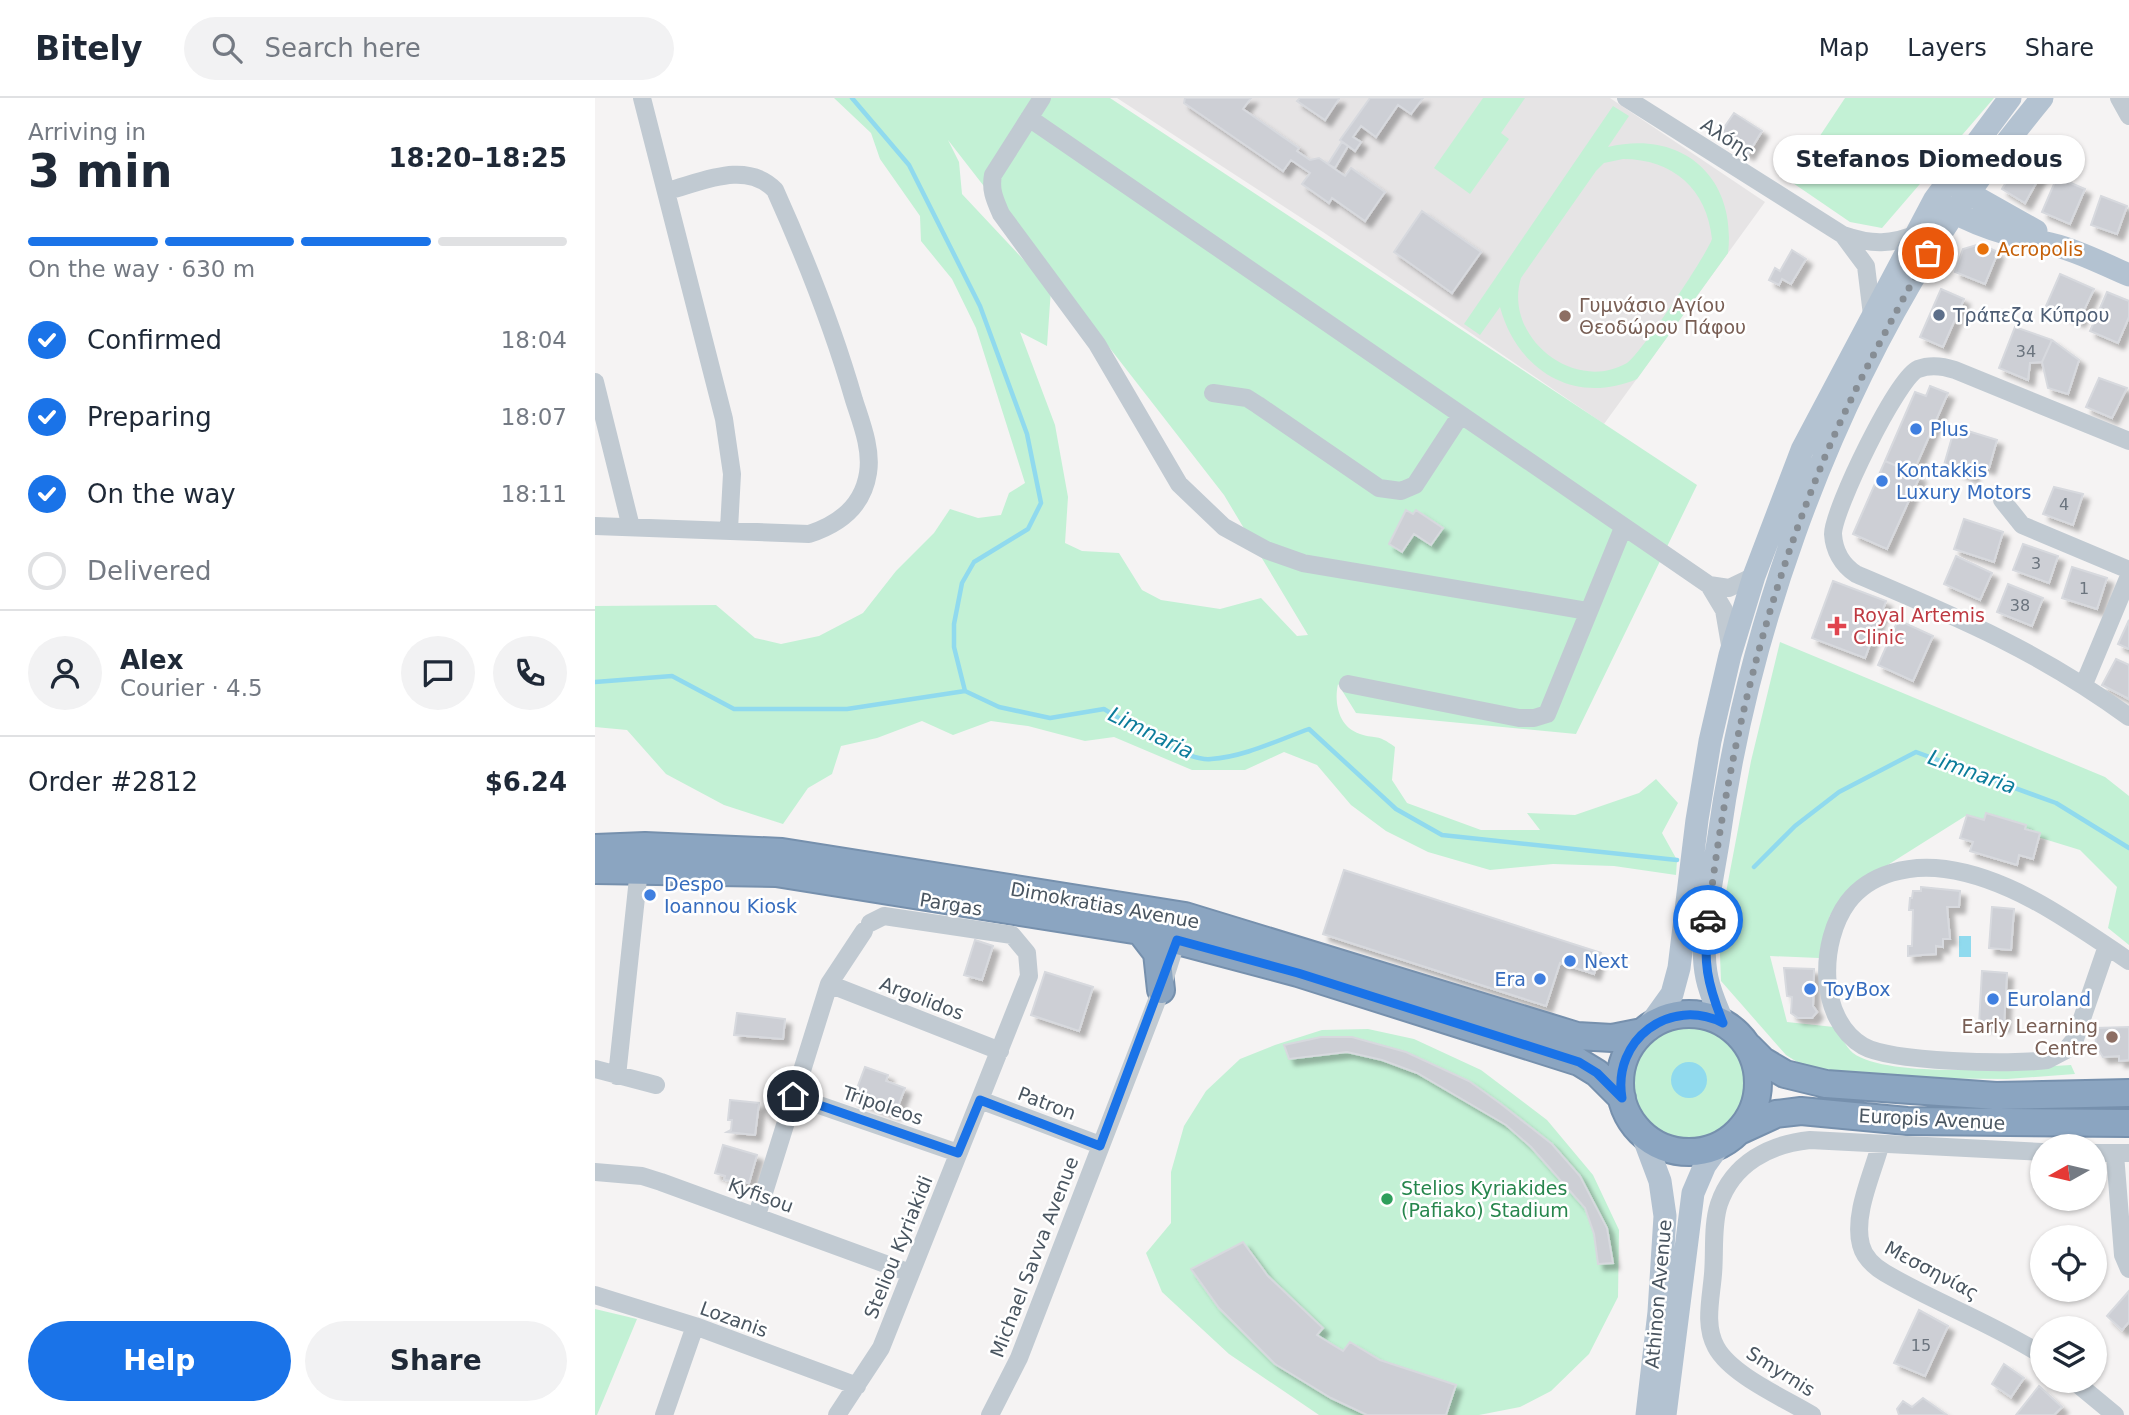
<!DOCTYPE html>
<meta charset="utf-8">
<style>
:root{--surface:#fff;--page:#f2f2f3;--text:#1f2937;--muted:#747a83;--line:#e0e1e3;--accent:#1a73e8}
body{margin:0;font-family:"DejaVu Sans",sans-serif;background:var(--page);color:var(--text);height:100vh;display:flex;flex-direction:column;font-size:26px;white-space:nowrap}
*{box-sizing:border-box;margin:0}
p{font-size:23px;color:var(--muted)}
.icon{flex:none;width:38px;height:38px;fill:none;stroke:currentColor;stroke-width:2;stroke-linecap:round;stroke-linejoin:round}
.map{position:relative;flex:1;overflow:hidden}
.drawer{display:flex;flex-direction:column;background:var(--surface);width:595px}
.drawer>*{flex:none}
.needle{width:46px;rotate:262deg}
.fabs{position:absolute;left:1435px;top:1036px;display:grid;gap:14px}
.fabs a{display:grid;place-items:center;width:77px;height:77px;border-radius:50%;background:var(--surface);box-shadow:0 2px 5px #0004;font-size:35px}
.pin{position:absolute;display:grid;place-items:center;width:60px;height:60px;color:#fff;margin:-30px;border:4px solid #fff;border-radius:50%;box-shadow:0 2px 7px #0007}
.courier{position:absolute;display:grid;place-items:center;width:70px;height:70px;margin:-35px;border:5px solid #1a73e8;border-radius:50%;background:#fff;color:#222;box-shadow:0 2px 9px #0007}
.bubble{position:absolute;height:49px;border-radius:24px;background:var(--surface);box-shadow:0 2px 5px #0004;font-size:23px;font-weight:700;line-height:49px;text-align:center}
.summary em{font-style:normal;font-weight:700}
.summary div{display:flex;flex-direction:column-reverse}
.summary{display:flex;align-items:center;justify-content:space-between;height:119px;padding:0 28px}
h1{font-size:46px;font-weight:700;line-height:52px}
.bar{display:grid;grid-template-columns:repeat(4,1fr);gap:10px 7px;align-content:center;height:84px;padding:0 28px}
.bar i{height:9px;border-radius:5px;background:var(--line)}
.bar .on{background:var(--accent)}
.bar p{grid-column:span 4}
.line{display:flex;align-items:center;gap:18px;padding:0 28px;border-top:2px solid var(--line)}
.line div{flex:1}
.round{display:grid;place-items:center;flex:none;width:74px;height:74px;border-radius:37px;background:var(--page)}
ol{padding:0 28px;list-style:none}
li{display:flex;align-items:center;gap:21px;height:77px}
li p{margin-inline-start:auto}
li .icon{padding:7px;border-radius:50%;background:var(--accent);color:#fff;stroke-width:4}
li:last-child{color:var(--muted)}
li i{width:38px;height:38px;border:4px solid var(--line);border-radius:50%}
.button{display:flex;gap:14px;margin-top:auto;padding:14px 28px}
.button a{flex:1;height:80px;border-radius:42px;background:var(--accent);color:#fff;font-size:28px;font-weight:700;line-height:80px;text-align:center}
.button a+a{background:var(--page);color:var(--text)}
header{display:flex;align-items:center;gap:42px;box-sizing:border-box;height:98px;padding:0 35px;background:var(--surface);border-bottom:2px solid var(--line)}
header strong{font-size:33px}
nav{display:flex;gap:38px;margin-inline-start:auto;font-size:24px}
.search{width:490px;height:63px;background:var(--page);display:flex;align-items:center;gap:18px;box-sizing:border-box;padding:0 24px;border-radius:38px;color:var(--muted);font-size:26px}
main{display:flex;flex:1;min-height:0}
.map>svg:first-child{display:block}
.education{fill:#e6e4e5}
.green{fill:#c3f1d5;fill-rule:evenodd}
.water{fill:#90daee}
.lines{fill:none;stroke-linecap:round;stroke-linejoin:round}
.stream{stroke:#90daee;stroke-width:4.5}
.building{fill:#cdcfd5;stroke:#d7d9de;stroke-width:2;filter:url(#shadow)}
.highway-casing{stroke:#7690ad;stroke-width:30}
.minor{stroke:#c1cad2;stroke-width:18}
.major{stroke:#b3c2d1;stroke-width:23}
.highway{stroke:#8ba5c1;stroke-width:26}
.done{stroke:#868d94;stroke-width:7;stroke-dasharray:0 12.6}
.route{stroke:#1a73e8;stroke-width:9}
.food-dot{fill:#e8710a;stroke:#fff;stroke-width:2.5}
.service-dot{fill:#5c6f8a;stroke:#fff;stroke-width:2.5}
.education-dot{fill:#8d6e63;stroke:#fff;stroke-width:2.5}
.shop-dot{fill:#3f7fe0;stroke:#fff;stroke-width:2.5}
.health-dot{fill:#e0444e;stroke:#fff;stroke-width:2.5}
.leisure-dot{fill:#2e9e5b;stroke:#fff;stroke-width:2.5}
.labels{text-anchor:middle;stroke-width:5;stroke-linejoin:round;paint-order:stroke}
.number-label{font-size:16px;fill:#6b747e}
.street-label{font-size:19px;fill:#4a5661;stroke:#fff}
.food-label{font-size:19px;fill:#c56008;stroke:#fff;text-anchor:start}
.education-label{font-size:19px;fill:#785e54;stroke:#fff;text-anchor:start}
.service-label{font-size:19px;fill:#4e5e75;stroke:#fff;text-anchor:start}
.shop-label{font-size:19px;fill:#366cbe;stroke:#fff;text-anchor:start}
.health-label{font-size:19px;fill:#be3a42;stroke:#fff;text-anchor:start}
.leisure-label{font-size:19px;fill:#27864d;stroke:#fff;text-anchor:start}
.water-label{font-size:21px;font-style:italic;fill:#0c7c9b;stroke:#fff}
</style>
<header>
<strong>Bitely</strong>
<div class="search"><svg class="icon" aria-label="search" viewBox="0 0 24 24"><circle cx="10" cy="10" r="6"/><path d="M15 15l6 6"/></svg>Search here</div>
<nav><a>Map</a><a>Layers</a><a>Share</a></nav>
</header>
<main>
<section class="drawer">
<div class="summary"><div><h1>3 min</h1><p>Arriving in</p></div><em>18:20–18:25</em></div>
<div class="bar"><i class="on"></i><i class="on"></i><i class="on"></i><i></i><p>On the way · 630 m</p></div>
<ol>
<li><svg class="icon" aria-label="check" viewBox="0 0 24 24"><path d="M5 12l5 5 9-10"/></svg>Confirmed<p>18:04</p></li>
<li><svg class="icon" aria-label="check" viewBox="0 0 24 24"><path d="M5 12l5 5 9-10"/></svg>Preparing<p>18:07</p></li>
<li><svg class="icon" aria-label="check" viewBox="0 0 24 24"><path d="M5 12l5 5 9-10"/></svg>On the way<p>18:11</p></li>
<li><i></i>Delivered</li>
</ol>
<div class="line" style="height:126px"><a class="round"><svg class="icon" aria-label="person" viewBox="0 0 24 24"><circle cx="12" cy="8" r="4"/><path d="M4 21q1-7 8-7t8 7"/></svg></a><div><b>Alex</b><p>Courier · 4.5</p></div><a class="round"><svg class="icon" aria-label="chat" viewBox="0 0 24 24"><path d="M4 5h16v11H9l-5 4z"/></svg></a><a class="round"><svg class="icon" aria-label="phone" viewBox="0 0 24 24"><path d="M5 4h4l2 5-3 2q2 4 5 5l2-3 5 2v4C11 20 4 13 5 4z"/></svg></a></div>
<div class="line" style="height:91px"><div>Order #2812</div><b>$6.24</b></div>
<div class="button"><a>Help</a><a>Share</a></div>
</section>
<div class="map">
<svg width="1534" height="1317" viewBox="0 0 1534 1317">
<defs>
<filter id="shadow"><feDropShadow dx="6" dy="6" stdDeviation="2" flood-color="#0004"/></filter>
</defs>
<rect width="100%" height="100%" fill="#f5f3f3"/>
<path class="education" d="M522 0H1015L1170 104 1009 326 728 134Z"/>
<path class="green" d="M239 0H515L1102 387 981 636 761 615 743 586C739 604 743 629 765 636 783 642 781 635 800 649L797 682 812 705 886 732H945L932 715 980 717 1044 695 1061 681 1083 705 1067 735 1082 762 1081 777 1019 768 958 766 895 772 833 754 791 733 756 707 722 667 689 654 650 672H597L519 639 490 643 433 628 396 623 358 637 327 623 282 640 246 648 237 676 213 690 188 726 129 707 71 676 32 632 0 629V508L121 507 160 540 186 546 224 538 268 515 301 473 339 435 355 411 383 420 406 417 414 395 430 385 381 230 357 181 326 143 325 118 285 61 276 35ZM353 42 629 397 713 537 702 538 666 500 625 511 566 502 547 492 524 455 487 453 470 445 473 399 460 327 425 234 452 248 456 191 367 96 364 64Z
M888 0H930L906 35 914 41 875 96 839 70Z
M1250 0H1399L1287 130 1255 124 1195 83Z
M1018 8 1034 18 1013 49C1087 31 1142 79 1133 155L1042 281C979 308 922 272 905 209L885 237 869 226ZM1028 61C1078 61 1112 91 1117 141 1111 158 1045 257 1032 265 978 296 908 238 926 180L1001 73 1009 65Z
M1185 544 1510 679 1534 698V847L1513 830 1522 789 1485 752 1372 717 1253 792 1235 817 1224 860 1175 858 1192 924 1239 929C1245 936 1251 949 1258 955 1295 982 1429 969 1476 967L1480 976 1412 981 1309 980 1210 969 1191 957 1126 883 1124 831 1156 663Z
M1035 984a58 58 0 1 1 116 0a58 58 0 1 1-116 0Z
M773 931 819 941 886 972 952 1022 998 1077 1024 1132 1023 1199 994 1256 956 1293 925 1309 884 1317H724L634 1256 567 1194 551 1155 576 1125V1074L589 1028 611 993 645 961 680 947 727 932Z
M0 1211 42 1221 2 1317H0Z"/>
<path class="water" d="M1364 838H1376V859H1364Z
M1076 982a18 18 0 1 1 36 0a18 18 0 1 1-36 0Z"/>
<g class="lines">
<path class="stream" d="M257 0 314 67 385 208 432 336 446 405 433 431 379 464 367 485 359 526V549L370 593
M0 584 77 578 139 611H252L370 593 404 609 455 620 509 611C533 625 590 664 616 661 649 659 683 642 714 631L801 711 847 737 1082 762
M1159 769 1200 728 1244 694 1321 654 1461 705 1534 750"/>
</g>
<path class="building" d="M590 0H656L648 11 704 50 702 53 715 62 724 60 750 78 756 70 790 94 770 123 737 100 734 105 707 86 715 75 696 62 688 73 589 5Z
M705 0H743L744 1 730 22 702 3Z
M775 0H828L816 16 803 7 781 39 766 28 758 39 766 44 760 53 745 42Z
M1139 15 1167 33 1153 56 1124 37Z
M747 44 753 48 740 70 733 66Z
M1428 56 1450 69 1430 105 1407 91Z
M1462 79 1490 91 1475 126 1447 114Z
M1506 98 1532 108 1522 136 1496 127Z
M827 113 886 154 857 195 799 154Z
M1385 146 1403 154 1390 186 1360 174 1368 151Z
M1197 152 1211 161 1196 186 1187 181 1184 187 1174 182 1180 170 1185 173Z
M1465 176 1499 191 1484 223 1451 208Z
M1346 191 1369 201 1348 249 1325 239Z
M1512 194 1534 203V219L1523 245 1495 233Z
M1420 229 1457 242 1447 264 1435 265 1433 282 1404 270Z
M1457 242 1484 262 1473 296 1453 290 1447 264Z
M1504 280 1532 290 1517 320 1491 309Z
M1335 288 1353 295 1318 375 1290 363 1320 294 1331 298Z
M1360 329 1402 342 1394 370 1381 366 1377 379 1349 367Z
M1290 363 1325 378 1292 451 1258 436Z
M1459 389 1488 396 1478 427 1448 416Z
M811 412 818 416 821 412 848 430 836 447 819 436 807 454 794 446Z
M1369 421 1408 434 1399 464 1359 451Z
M1428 446 1463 458 1454 485 1418 472Z
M1361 458 1397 475 1385 502 1349 486Z
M1477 469 1512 480 1502 511 1467 500Z
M1238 483 1291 503 1270 560 1217 540Z
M1413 486 1448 500 1437 528 1402 514Z
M1303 522 1338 538 1318 583 1283 567Z
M1534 522V551L1523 546Z
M1521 561 1534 567V601L1507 587Z
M1391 715 1431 727 1430 731 1445 735 1438 761 1424 757 1422 767 1375 753 1378 744 1365 740 1372 717 1389 722Z
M749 772 1006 855 999 876 965 865 951 908 728 836Z
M1326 789 1365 793 1364 809H1352L1355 841H1348V849L1341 848V856L1313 858V848H1317L1318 812H1314L1315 800H1317L1318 793H1326Z
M1397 809 1419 811 1416 852 1394 850Z
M380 842 398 848 387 882 369 877Z
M1189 870 1219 871 1218 908 1222 914 1217 920H1203L1196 915 1197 899 1192 898Z
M1387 873 1412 875 1409 928 1384 927Z
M450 874 498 889 484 933 436 917Z
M142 915 190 921 188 941 139 937Z
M1534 929V962L1524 963V958L1508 959 1501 948 1500 930Z
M726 939H757L811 954 874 983 906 1006 957 1046 985 1078 1012 1130 1018 1165 1003 1166 999 1136 990 1110 936 1049 911 1027 822 975 787 962 752 954 694 961 689 947Z
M270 969 293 977 291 983 310 990 300 1016 258 1001Z
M135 1002 164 1005 160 1037 132 1034 136 1032 137 1022H133Z
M128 1047 162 1057 154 1085 129 1082 130 1078 120 1075Z
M648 1144 673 1178 728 1230 722 1237 748 1253 755 1244 785 1262 861 1287 851 1317H772L736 1300 680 1266 624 1210 596 1171Z
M1534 1193V1224L1527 1232 1512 1218Z
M1324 1212 1353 1228 1330 1278 1299 1265Z
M1409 1266 1429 1280 1416 1299 1397 1286Z
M1444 1288 1467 1309 1459 1317H1421Z
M1328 1300 1352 1317H1304L1302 1311 1308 1303 1317 1309Z"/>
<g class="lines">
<g class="highway-casing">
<path id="highway" d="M0 750 50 748 187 754 590 818 982 938 1017 940 1047 934
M0 772 181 775 545 833 703 875 984 964 1002 975 1027 1000
M545 833 562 855 566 892
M1025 985a69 69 0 1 1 138 0a69 69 0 1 1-138 0Z
M1154 949 1168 963 1190 976 1231 986 1401 998 1534 995
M1144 1033 1181 1016 1206 1013 1312 1023 1534 1025"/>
</g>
<path class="minor" d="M47 0 129 321 137 376 134 431
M447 0 398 77C395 92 400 102 406 116L502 246 584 386 629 429 671 452 708 465 993 513
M1031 0 1248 137C1277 147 1296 147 1324 135
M1524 0 1534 18
M434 20 1114 487 1129 512 1135 547
M1248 137 1271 168 1277 217
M0 284 36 429
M618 295 652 300 663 307 784 390 806 393 820 387 865 318
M1534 343 1360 272C1348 268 1336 266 1323 271 1302 280 1238 412 1238 436 1239 452 1247 467 1261 476 1362 519 1444 553 1534 619
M1407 402 1427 427 1534 472
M0 428 214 436C245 426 268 408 273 375 277 351 266 324 259 302 238 229 211 161 180 92 151 62 107 84 72 93
M1114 487 1134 490 1159 478
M753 586 924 620H939L952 616 1028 430
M1489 586 1534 478
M1512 848 1480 941 1471 952 1452 962C1418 967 1296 964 1268 948 1222 921 1224 843 1253 804 1275 775 1315 766 1350 771 1417 780 1479 826 1534 863
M234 886 269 833
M0 971 61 987
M22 978 44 771
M198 998 363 1055
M385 1002 505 1047
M1285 1048C1277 1077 1258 1117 1266 1147 1269 1159 1280 1169 1290 1175 1341 1205 1397 1225 1447 1257
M1500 1055H1534
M1520 1056 1528 1157 1534 1171
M0 1074 47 1078 66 1084 315 1175
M162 1117 234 886 405 953
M0 1197 100 1228 262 1288
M1479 1283 1520 1317
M69 1317 100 1228
M242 1317 286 1250 434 878 432 855 417 837 289 818 275 825
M395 1317 424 1260 566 892 584 835
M1217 1317C1189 1300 1136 1277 1121 1249 1109 1227 1116 1201 1118 1176 1120 1154 1117 1127 1124 1106 1138 1065 1175 1046 1215 1042L1447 1054"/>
<path class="major" d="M1361 88 1441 133
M1348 107C1381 130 1421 138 1459 147 1484 153 1510 167 1534 177
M1128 925C1122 910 1115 895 1112 880 1103 839 1118 779 1124 738 1152 537 1227 327 1334 154 1367 100 1407 49 1447 0
M1054 928 1077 896 1084 870 1102 722 1115 643 1135 557 1159 478 1207 352 1340 101 1415 0
M1047 1035 1065 1083 1070 1118 1064 1214 1052 1317
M1070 1317 1098 1095 1110 1067 1125 1046"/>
<use href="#highway" class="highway"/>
</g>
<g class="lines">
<path class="done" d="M1113 822C1131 661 1169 504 1232 354 1261 286 1298 220 1333 155"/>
<path class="route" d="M198 998 363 1055 385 1002 505 1048 582 842 703 875 984 964 1002 975 1027 1000C1017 942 1075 898 1128 925 1112 885 1108 864 1113 822"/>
</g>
<circle class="food-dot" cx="1388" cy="151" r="7"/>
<circle class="service-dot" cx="1344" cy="217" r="7"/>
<g class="education-dot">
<circle cx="970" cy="218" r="7"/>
<circle cx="1517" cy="939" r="7"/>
</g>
<g class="shop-dot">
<circle cx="1321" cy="331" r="7"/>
<circle cx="1287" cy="383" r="7"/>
<circle cx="55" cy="797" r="7"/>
<circle cx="975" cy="863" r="7"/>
<circle cx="945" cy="881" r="7"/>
<circle cx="1215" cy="891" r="7"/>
<circle cx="1398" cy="901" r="7"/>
</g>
<path class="health-dot" d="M1238.5 517.5h7v7h7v7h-7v7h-7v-7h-7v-7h7z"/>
<circle class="leisure-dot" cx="792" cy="1101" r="7"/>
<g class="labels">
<g class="number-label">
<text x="1431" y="259">34</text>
<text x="1469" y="412">4</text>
<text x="1441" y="471">3</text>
<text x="1489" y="496">1</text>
<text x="1425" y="513">38</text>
<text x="1326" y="1253">15</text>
</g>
<g class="street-label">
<text transform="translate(1133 40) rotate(32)" y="7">Αλόης</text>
<text transform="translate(356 806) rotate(9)" y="7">Pargas</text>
<text transform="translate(510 807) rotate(10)" y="7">Dimokratias Avenue</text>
<text transform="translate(327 900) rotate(21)" y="7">Argolidos</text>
<text transform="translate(452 1005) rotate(21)" y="7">Patron</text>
<text transform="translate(288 1007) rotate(19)" y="7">Tripoleos</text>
<text transform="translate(1337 1021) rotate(3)" y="7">Europis Avenue</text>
<text transform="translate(166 1097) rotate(20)" y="7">Kyfisou</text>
<text transform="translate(303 1149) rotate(-68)" y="7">Steliou Kyriakidi</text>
<text transform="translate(439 1159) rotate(-69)" y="7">Michael Savva Avenue</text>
<text transform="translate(1337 1172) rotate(28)" y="7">Μεσσηνίας</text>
<text transform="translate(1063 1196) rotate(-85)" y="7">Athinon Avenue</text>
<text transform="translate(139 1221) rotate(20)" y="7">Lozanis</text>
<text transform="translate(1186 1273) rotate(32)" y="7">Smyrnis</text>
</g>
<g class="food-label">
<text x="1402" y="158">Acropolis</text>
</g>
<g class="education-label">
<text x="984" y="214">Γυμνάσιο Αγίου<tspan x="984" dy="22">Θεοδώρου Πάφου</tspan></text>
<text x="1503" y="935" text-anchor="end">Early Learning<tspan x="1503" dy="22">Centre</tspan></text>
</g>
<g class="service-label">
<text x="1358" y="224">Τράπεζα Κύπρου</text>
</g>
<g class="shop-label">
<text x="1335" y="338">Plus</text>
<text x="1301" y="379">Kontakkis<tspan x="1301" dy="22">Luxury Motors</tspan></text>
<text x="69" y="793">Despo<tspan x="69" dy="22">Ioannou Kiosk</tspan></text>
<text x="989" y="870">Next</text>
<text x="931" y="888" text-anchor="end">Era</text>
<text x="1229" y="898">ToyBox</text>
<text x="1412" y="908">Euroland</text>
</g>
<g class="health-label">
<text x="1258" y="524">Royal Artemis<tspan x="1258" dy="22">Clinic</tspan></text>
</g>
<g class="leisure-label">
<text x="806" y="1097">Stelios Kyriakides<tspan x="806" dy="22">(Pafiako) Stadium</tspan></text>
</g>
<g class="water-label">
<text transform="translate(556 635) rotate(26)" y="7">Limnaria</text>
<text transform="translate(1377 674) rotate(20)" y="7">Limnaria</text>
</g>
</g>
</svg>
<div class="fabs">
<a><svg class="needle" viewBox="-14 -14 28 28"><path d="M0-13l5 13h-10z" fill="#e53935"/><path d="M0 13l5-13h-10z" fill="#747a83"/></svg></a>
<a><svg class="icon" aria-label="locate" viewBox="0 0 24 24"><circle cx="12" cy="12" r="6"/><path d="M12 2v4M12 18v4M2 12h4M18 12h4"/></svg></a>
<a><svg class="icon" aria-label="layers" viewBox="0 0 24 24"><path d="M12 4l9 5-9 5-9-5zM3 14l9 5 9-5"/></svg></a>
</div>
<div class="pin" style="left:1333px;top:155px;background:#ea580c"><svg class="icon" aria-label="bag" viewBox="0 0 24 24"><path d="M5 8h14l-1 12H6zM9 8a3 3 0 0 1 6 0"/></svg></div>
<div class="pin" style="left:198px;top:998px;background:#1f2937"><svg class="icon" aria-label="home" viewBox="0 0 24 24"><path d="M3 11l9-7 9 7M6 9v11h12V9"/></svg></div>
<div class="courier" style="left:1113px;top:822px"><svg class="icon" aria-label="car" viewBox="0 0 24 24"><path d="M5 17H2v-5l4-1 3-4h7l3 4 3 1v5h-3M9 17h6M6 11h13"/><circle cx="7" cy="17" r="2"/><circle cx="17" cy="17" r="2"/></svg></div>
<div class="bubble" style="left:1178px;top:37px;width:312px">Stefanos Diomedous</div>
</div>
</main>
